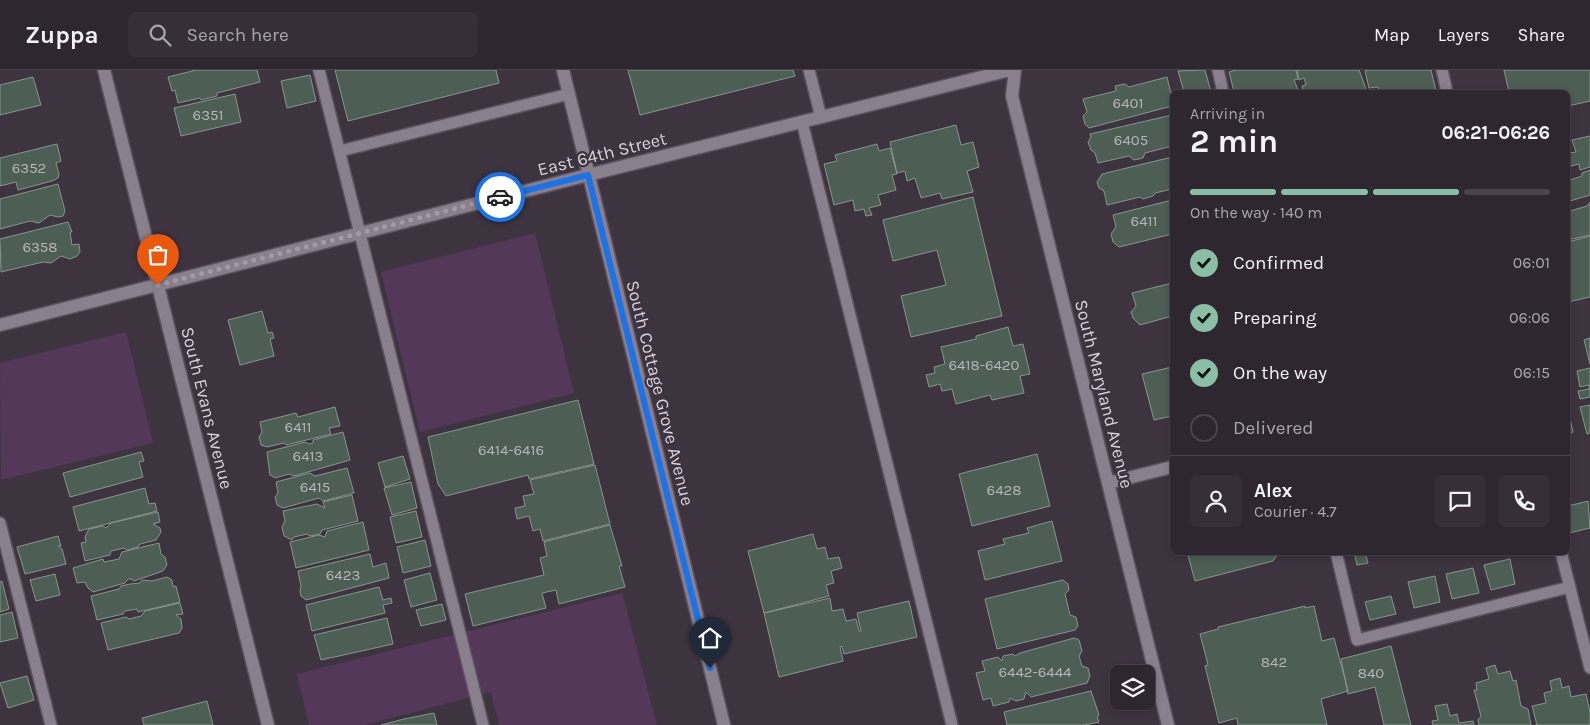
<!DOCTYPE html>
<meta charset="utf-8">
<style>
:root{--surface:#2e2730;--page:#362f38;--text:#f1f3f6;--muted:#a7a5ab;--line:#49444c;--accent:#8abfa5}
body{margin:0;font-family:Karla,sans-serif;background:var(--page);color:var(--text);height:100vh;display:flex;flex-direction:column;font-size:19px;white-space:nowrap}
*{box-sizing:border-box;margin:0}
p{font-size:16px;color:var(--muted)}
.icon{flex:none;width:28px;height:28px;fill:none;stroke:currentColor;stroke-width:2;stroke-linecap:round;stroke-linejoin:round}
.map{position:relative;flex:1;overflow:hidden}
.panel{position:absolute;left:1170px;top:20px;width:400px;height:465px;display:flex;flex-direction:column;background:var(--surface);border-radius:8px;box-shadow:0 2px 8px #0003,0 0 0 1px var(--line)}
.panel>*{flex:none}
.tools{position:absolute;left:1110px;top:595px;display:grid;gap:10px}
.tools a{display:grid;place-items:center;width:45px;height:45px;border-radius:8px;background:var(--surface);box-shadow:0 2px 8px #0003,0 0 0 1px var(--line);font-size:25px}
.pin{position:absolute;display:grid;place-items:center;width:42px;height:42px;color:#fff;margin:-51px -21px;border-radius:50% 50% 50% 0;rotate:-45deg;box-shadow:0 0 5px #0007}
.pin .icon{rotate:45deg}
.courier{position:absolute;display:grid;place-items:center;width:50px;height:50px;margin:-25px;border:4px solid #1a73e8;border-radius:50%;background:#fff;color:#222;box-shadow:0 1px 6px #0007}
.summary em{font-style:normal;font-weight:700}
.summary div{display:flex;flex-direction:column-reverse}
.summary{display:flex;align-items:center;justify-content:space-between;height:85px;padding:0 20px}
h1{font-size:32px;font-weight:700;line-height:38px}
.bar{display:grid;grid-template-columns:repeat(4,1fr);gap:8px 5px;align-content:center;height:60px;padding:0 20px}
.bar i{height:6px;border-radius:4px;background:var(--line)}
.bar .selected{background:var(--accent)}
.bar p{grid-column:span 4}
.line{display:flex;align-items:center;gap:12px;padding:0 20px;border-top:1px solid var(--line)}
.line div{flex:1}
.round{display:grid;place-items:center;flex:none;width:52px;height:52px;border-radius:8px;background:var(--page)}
ol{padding:0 20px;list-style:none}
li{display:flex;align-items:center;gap:15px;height:55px}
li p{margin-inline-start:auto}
li .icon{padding:5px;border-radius:50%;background:var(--accent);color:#111;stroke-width:4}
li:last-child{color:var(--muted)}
li i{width:28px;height:28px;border:2px solid var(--line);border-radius:50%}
header{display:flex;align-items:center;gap:30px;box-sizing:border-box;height:70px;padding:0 25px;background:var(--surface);border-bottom:1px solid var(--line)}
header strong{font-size:24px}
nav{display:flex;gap:28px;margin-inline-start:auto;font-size:18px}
.search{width:350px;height:45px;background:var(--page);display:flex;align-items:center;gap:12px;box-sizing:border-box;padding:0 18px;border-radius:8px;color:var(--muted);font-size:19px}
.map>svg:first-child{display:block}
.green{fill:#54385a}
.building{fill:#4d5e55;stroke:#85968d}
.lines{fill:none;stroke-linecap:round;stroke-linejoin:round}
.lane-casing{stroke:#5a525c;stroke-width:14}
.street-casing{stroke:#5a525c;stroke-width:15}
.secondary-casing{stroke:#5a525c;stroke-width:15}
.lane{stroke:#8a7f8d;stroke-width:11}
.street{stroke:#8a7f8d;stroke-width:12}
.secondary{stroke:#8a7f8d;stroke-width:12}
.done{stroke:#a39ba4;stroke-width:5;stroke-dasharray:0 9}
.route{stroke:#1a73e8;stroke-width:6}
.labels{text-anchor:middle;stroke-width:4.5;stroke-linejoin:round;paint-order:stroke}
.number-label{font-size:15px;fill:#b6b5b9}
.street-label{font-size:18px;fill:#d9d2da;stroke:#3e3440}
</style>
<header>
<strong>Zuppa</strong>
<div class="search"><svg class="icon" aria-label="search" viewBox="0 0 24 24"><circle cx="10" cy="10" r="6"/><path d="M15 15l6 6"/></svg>Search here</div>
<nav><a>Map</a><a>Layers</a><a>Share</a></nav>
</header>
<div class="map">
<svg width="1590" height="655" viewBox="0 0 1590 655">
<rect width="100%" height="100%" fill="#3e3440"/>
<path class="green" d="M535 163 574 323 420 362 381 202Z
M126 262 153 373 1 410 0 293Z
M622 523 657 655H499L491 622 364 655H309L297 604Z"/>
<path class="building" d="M196 0H257L260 12 217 23V26L201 30 200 28 178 33 175 20 172 21 168 7Z
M335 0H496L499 13 348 51Z
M628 0H793L795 6 640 45Z
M1205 0 1211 22H1184L1178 1Z
M1236 0H1296L1298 9 1294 10 1299 22H1234L1229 2Z
M1297 0H1359L1366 19 1364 22H1304L1302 16 1306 15 1304 8 1299 10Z
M1368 0H1431L1436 21 1429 22H1379L1378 17 1369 18 1365 1Z
M1504 0H1590V31L1568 36V22H1509Z
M310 5 316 31 287 38 281 11Z
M33 7 41 35 0 45V15Z
M1167 7 1172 28V36L1089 58 1085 54 1083 46 1087 42 1083 29 1116 21 1115 16 1125 14 1129 17Z
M235 24 241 52 181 66 174 38Z
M1172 45V76L1145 83 1143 88 1134 90 1129 86 1098 93 1095 83 1091 80 1088 72 1091 67 1090 64Z
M956 55 961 75 973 72 979 97 967 101 973 122 942 129 940 123 921 128 915 108 907 111 905 101 897 103 890 72Z
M1590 66V97L1580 100 1579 94 1568 97V79L1569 83 1576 82 1572 70Z
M57 74 61 91 56 93 59 104 58 108 52 111 18 120 16 112 0 116V88Z
M877 74 879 81 890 78 897 104 892 105 896 120 878 125 881 135 869 138 872 145 866 146 864 139 855 141 853 130 834 135 824 94 837 91 835 85Z
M1172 87V119L1155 123 1153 126 1143 129 1140 127 1107 135 1104 121 1099 118 1097 112 1102 104Z
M1590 100V125L1570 131 1568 134V107L1570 106V110L1582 106V103Z
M58 114 65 141 63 146 58 147 50 145 39 153 30 151 0 159V129Z
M973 127 1002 246 911 267 901 226 946 215 937 180 893 191 883 150Z
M1172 130V164L1119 177 1113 172 1111 164 1116 157 1113 145Z
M1590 132V165L1572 169 1568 167V139L1570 141 1587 136Z
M68 152 72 162H70L72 175 79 174 80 182 77 186 70 189 61 186 51 193 43 192 1 202 0 169Z
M1590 166V227L1568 232V172Z
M1172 213V246L1140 255 1133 248 1131 242 1136 236 1132 223Z
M262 241 268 263 272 262 274 268 270 269 274 286 240 295 228 250Z
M1008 257 1013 276 1023 274 1030 304 1020 306 1024 323 992 330 990 325 956 334 952 319 942 321 940 314 929 317 926 305 935 303 934 297 945 294 941 277 976 269V266Z
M1590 268V294L1584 270Z
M1172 297V346L1154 350 1142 304Z
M1590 298V327L1580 329 1578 321 1589 319V315L1580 317 1577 301Z
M578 330 594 394 529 409 528 405 446 426 438 414 428 367Z
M1590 335V363L1587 364 1580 337Z
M335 337 340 356 329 358 331 364 286 375 284 373 267 377 261 375 259 367 262 362 260 352 296 343 298 347Z
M1568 339 1573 362 1568 364Z
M343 362 350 390 294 406 289 404 275 408 270 405 267 382 305 372 309 374 313 373V370Z
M141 382 144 391 139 392 143 407 70 427 63 403Z
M1037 384 1050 436 972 456 959 404Z
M403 386 410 409 385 417 378 393Z
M595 395 610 454 543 471 540 459 533 461 529 446 517 449 515 438 525 436 523 426 534 424 530 410Z
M347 398 354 423 323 431 319 428 283 438 277 435 275 427 278 423 276 412 310 403 315 406Z
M411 412 417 438 392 445 384 418Z
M145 418 149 434 155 433 157 441 79 461 73 437Z
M352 425 358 451 322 460 320 464 310 466 307 464 294 467 292 470 284 466 282 457 285 451 283 441 317 434 325 438 323 432Z
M1588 431 1590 458 1569 463 1568 456V436Z
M416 441 422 467 396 473 390 447Z
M158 442 160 452 153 454 160 458 161 462 156 470 140 474 138 477 127 480 124 478 111 481 110 485 85 491 81 473 86 472 85 467 89 459 103 456 106 458 111 453Z
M1052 451 1062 491 985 510 978 481 1005 474 1003 469 1029 463 1027 458Z
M363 452 369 480 296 498 290 472 319 465 325 467 327 461Z
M610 455 622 496H619L625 517 559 534 556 520 542 523 546 538 473 556 465 524 544 505 540 488 547 486 544 472Z
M813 464 817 479 825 477 828 489 839 487 842 498 831 501 834 513 826 515 829 526 764 543 748 481Z
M58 466 61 476H58L62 479 66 494 25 504 17 477Z
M425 470 431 496 403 503 397 477Z
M159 473 161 484 165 487 167 495 163 501 134 511 131 509H128L125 513 93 522 88 518 85 512 77 513 73 498 103 489 104 492 119 489 122 482Z
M1187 482H1275L1276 487 1273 491 1195 511Z
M1354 482H1365L1368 493 1357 495Z
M370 484 373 497 386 493 389 508 306 530 301 526 300 521 301 517 298 501Z
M1510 489 1515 514 1491 520 1484 495Z
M1473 498 1479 523 1452 529 1446 504Z
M430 503 437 530 411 537 404 510Z
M55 504 60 525 36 531 30 510Z
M1435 506 1440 532 1414 538 1408 512Z
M167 507 172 510 173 517 176 516 180 532 138 542 137 539 125 541 123 544 97 550 91 526 119 519 121 516 130 514 140 513 142 510 152 511Z
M1063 510 1068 514 1069 520 1065 524 1070 545 1076 547 1078 556 1075 560 997 579 985 529Z
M2 511 9 539 0 542V512Z
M379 517 383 530 391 528 392 533 383 535 385 543 312 561 306 535Z
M1391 526 1396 544 1370 550 1365 532Z
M830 528 832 541 843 539 846 551 856 549 859 561H861L857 543 909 531 917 567 844 584 842 576 840 577 843 591 779 607 764 543Z
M180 533 183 544 176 545 181 549 182 558 179 563 108 580 101 553 126 547 129 549 141 546 145 541Z
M442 534 446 550 421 556 416 540Z
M1305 536V538L1314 536 1322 571 1334 568 1348 621 1321 629 1327 655H1238L1237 648 1219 653 1205 596 1208 595 1200 564 1218 559V557Z
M12 542 18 568 0 572V545Z
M387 548 393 574 321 590 314 565Z
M1074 568 1079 570 1082 581 1079 586 1082 596 1088 598 1090 606 1087 613 1031 627 1026 622 1024 629 1016 631 1010 628 1009 632 993 636 991 628 983 630 976 603 985 601 982 591 998 587 1002 591 1003 586 1013 584 1015 586 1020 583Z
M1391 576 1411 655H1384L1375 617 1348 624 1341 589Z
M1495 595 1498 604 1510 601 1513 611 1516 610 1521 636 1528 639 1531 655H1479L1478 650 1481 646 1474 620H1477L1476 613 1489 609 1486 598Z
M27 606 34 630 8 638 0 613Z
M1560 608 1562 618 1569 616 1571 627 1586 624 1590 642V655H1535H1537L1532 636 1546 633 1544 623 1552 621 1550 611Z
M1091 621 1099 645 1097 647 1099 652 1084 655H1007L1004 642Z
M207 631 213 655H144L142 648Z
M1447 634 1450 646 1457 644 1459 653 1473 651 1474 655H1433L1432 651 1438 650 1435 636Z
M434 643 437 655H381L404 649Z"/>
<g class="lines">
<g class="lane-casing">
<path id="lane" d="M319 0 483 655
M809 0 821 47
M1218 0 1223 22
M1442 0 1447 22
M802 52 952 655
M340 81 569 24
M0 453 51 655
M1336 482 1357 570 1570 517
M1561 482 1590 598"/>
</g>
<g class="street-casing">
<path id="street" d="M104 0 268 655
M1015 0 1012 26 1168 655
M0 255 588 105 1010 0
M1108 413 1172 397"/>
</g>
<g class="secondary-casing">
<path id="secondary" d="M563 0 724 655"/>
</g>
<use href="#lane" class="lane"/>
<use href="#street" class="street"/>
<use href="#secondary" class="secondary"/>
</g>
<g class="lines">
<path class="done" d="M158 215 500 127"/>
<path class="route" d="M500 127 588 105 710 598"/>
</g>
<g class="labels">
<g class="number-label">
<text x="1128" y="38">6401</text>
<text x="208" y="50">6351</text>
<text x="1131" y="75">6405</text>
<text x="29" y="103">6352</text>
<text x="1144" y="156">6411</text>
<text x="40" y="182">6358</text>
<text x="984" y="300">6418-6420</text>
<text x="298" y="362">6411</text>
<text x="511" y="385">6414-6416</text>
<text x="308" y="391">6413</text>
<text x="315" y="422">6415</text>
<text x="1004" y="425">6428</text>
<text x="343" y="510">6423</text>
<text x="1274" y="597">842</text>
<text x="1035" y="607">6442-6444</text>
<text x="1371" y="608">840</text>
</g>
<g class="street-label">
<text transform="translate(602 84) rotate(-14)" y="6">East 64th Street</text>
<text transform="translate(660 323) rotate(76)" y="6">South Cottage Grove Avenue</text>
<text transform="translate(1104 324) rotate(76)" y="6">South Maryland Avenue</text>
<text transform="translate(207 338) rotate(76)" y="6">South Evans Avenue</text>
</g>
</g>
</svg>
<div class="tools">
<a><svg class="icon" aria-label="layers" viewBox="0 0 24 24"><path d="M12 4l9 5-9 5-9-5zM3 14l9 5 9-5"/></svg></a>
</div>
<div class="pin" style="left:158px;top:215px;background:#ea580c"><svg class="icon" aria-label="bag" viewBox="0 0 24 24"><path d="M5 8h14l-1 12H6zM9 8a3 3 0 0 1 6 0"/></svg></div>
<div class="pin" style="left:710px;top:598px;background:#1f2937"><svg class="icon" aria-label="home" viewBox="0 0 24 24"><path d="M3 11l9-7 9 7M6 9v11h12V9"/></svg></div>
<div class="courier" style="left:500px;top:127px"><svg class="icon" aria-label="car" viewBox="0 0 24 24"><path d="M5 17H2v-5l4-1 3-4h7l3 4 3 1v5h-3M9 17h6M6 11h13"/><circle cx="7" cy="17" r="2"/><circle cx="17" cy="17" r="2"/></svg></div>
<section class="panel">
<div class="summary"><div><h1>2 min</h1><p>Arriving in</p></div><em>06:21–06:26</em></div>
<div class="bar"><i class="selected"></i><i class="selected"></i><i class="selected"></i><i></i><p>On the way · 140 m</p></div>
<ol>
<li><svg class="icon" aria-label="check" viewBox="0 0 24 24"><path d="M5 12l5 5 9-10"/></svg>Confirmed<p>06:01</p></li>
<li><svg class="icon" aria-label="check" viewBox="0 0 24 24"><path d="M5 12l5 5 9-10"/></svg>Preparing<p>06:06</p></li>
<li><svg class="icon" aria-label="check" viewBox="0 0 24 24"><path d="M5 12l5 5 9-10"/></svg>On the way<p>06:15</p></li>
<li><i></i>Delivered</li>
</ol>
<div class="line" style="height:90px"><a class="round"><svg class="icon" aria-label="person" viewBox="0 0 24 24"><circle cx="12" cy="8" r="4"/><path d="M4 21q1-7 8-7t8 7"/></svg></a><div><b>Alex</b><p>Courier · 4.7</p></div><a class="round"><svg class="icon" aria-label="chat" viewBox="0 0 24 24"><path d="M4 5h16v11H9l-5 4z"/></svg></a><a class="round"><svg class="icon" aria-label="phone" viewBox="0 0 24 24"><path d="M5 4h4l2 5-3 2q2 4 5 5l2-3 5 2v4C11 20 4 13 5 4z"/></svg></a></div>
</section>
</div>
